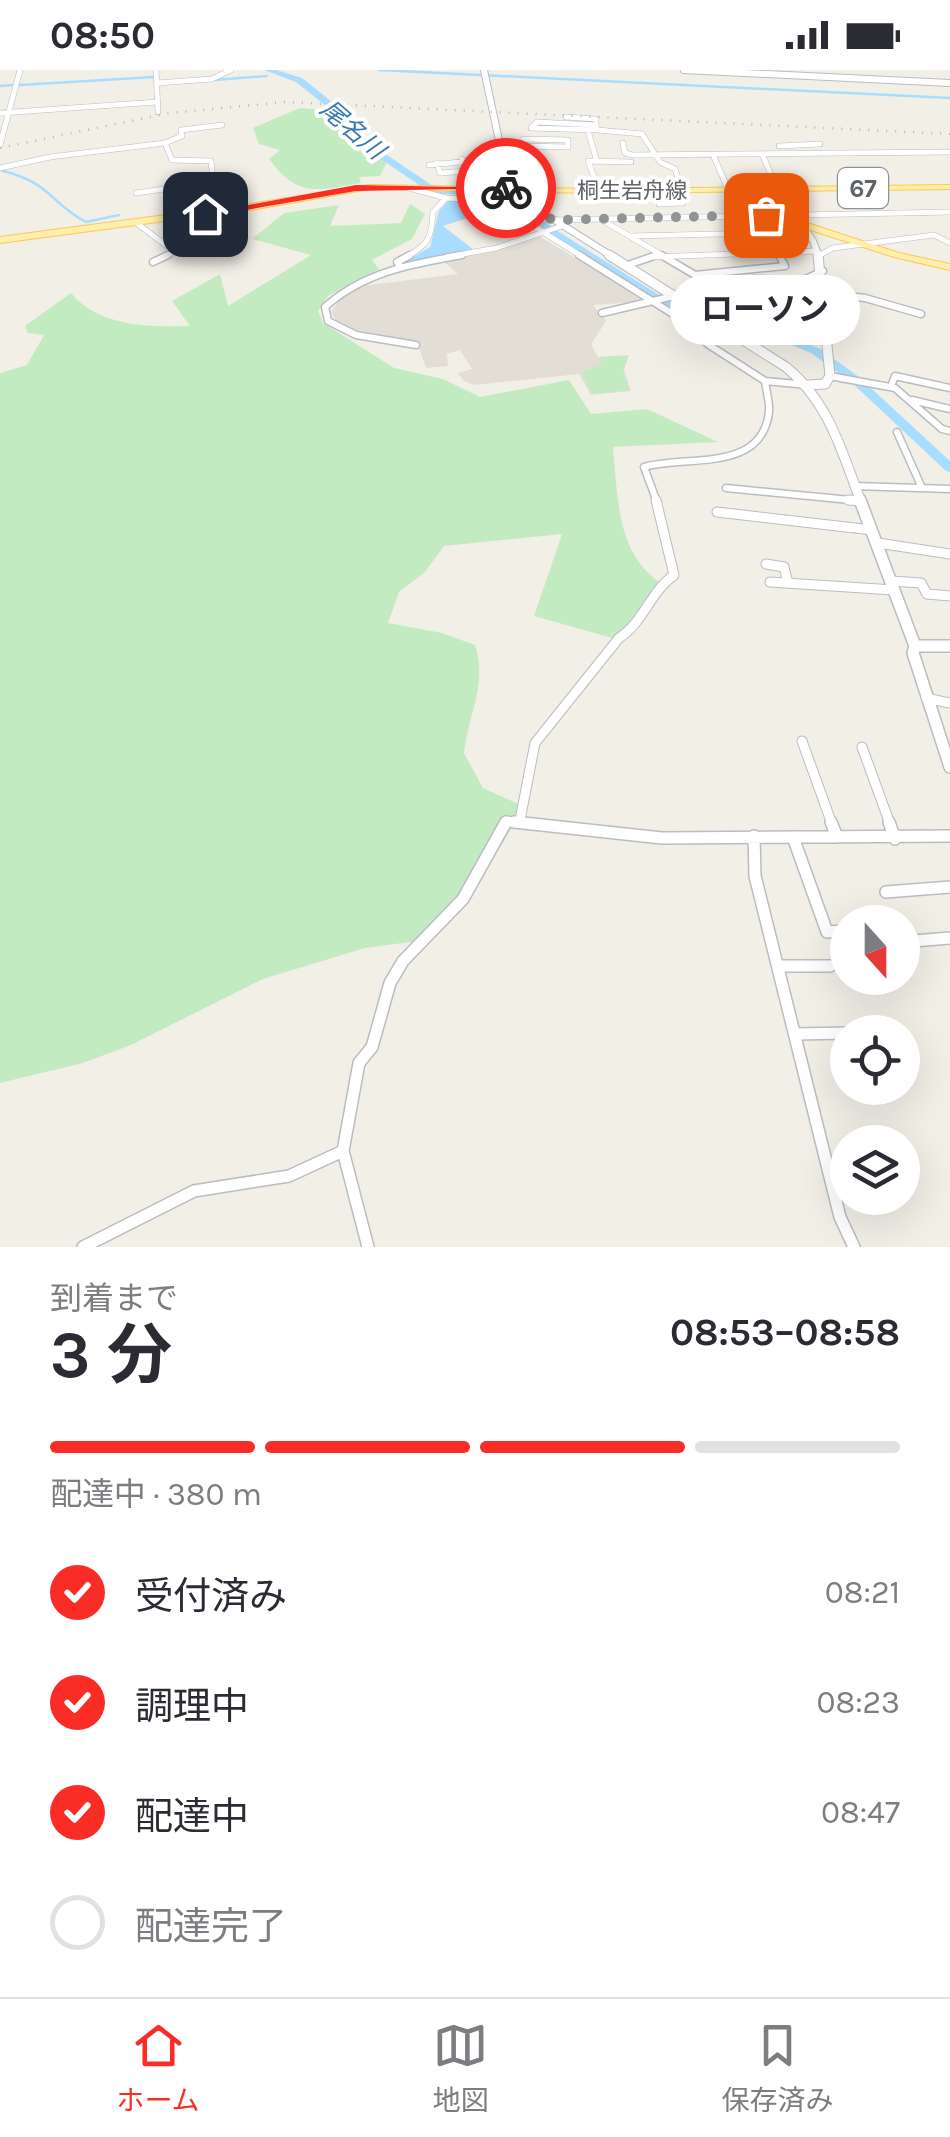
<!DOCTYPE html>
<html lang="ja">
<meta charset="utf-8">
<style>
:root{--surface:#fff;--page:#f2f2f3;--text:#2b2b33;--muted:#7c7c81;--line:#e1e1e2;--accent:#f92d26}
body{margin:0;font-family:Karla,"Noto Sans JP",sans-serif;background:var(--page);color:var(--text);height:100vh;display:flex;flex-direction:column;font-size:38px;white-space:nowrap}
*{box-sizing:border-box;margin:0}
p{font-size:32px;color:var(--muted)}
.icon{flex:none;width:55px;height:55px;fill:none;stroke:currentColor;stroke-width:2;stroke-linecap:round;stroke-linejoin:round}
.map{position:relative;height:1177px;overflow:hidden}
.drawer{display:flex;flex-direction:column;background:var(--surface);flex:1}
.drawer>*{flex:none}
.needle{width:65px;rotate:159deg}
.controls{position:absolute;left:830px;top:835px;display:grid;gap:20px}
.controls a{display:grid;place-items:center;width:90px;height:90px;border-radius:50%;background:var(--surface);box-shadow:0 10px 40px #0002;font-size:50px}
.pin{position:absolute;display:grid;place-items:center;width:85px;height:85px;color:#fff;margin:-42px;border-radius:20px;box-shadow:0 5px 15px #0006}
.courier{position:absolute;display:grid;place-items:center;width:100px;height:100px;margin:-50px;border:8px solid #f92d26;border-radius:50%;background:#fff;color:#222;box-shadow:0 2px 12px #0007}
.bubble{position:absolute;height:70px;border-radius:35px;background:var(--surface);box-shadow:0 10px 40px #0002;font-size:32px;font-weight:700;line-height:70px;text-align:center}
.summary em{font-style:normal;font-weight:700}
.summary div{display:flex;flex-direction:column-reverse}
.summary{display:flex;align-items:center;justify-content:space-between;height:170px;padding:0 50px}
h1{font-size:65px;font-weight:700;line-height:75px}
.bar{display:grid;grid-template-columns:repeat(4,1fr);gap:15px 10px;align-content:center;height:120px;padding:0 50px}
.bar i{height:12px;border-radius:8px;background:var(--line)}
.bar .active{background:var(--accent)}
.bar p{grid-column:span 4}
ol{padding:0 50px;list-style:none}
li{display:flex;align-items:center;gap:30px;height:110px}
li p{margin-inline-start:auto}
li .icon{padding:10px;border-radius:50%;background:var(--accent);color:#fff;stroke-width:4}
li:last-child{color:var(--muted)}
li i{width:55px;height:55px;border:5px solid var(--line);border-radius:50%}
.status{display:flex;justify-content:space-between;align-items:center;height:70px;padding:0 50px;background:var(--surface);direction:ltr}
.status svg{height:28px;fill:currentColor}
.dock{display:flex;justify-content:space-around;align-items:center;height:140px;border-top:2px solid var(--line);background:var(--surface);font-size:28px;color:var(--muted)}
.dock a{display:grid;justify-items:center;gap:5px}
.dock .active{color:var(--accent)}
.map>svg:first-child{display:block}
.education{fill:#e2ded5}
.green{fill:#c3ebc2}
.water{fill:#a9ddff}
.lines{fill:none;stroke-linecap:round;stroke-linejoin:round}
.stream{stroke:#a9ddff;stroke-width:2.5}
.river{fill:#a9ddff;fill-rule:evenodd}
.minor-far3-casing{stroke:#b9bdc1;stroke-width:6}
.minor-far2-casing{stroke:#b9bdc1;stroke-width:9}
.minor-far1-casing{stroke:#b9bdc1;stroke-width:11}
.minor-casing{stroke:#b9bdc1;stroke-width:14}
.tertiary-far2-casing{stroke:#b9bdc1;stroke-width:8}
.tertiary-far1-casing{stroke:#b9bdc1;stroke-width:11}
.tertiary-casing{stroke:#b9bdc1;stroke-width:14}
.primary-casing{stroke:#fec754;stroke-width:2}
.minor-far3{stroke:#fff;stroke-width:5}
.minor-far2{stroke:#fff;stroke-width:6}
.minor-far1{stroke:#fff;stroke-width:9}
.minor{stroke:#fff;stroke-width:11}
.tertiary-far2{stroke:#fff;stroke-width:6}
.tertiary-far1{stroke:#fff;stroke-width:9}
.tertiary{stroke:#fff;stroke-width:11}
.primary{fill:#ffefae;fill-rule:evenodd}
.rail{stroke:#b6b7b8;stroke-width:2.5;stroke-dasharray:1 8;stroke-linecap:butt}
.route{fill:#f92d26}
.done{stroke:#929494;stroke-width:10;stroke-dasharray:0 18}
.labels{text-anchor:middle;stroke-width:8;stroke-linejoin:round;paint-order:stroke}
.far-street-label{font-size:22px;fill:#5e6368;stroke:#fff}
.far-water-label{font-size:25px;font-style:italic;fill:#3979b2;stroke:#fff}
.shield{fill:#fff;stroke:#8e9295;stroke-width:2.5}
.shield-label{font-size:25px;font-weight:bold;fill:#5e6368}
</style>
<div class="status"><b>08:50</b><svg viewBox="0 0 49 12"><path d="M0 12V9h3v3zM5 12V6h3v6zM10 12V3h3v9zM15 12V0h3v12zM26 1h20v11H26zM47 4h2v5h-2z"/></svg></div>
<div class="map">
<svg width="950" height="1177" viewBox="0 0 950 1177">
<rect width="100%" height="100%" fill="#f2efe7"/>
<path class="education" d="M539 166 647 231 593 235 606 251 591 274 598 287 629 285 624 300 631 321 591 325 579 304 475 315 464 311 458 303 472 299 460 280 447 284 448 296 426 298 417 272 353 259 336 250 331 242 338 232 362 216 458 204 444 192Z"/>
<path class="green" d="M300 38 333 41 360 71 387 92 380 106 359 107 361 113C316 120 299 129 269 89L280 80 259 74 253 58Z
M410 134 425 144 412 169 372 190 379 199 328 226 318 241 323 253 394 298 443 309 480 327 569 310 591 344 647 339 718 372 613 377C618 428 616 486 664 515L623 571 534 546 562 464 444 476 425 502 399 522 388 553 442 563 475 575C488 613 468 645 464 683L483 718 523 736C498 788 464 827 426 870L365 878 263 909 131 975 83 993 0 1013V303L27 295 44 265 28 263 25 256 71 223C99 257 149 257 190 256L172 231 220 204 228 236 311 185 252 169 284 143 339 135 330 156 401 153Z
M628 286 623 301 630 320 592 324 581 302 601 295 600 287Z"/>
<path class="water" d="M450 129 486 130 499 138 443 156 474 180 403 193 430 177 439 141Z"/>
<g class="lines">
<path class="stream" d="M379 0 950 28
M214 10 267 6
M20 15 154 7
M0 16 13 15
M3 101C51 113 49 132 86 152L119 145"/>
<path class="river" d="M264 0H276L302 8 337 36 372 75 436 118 505 122 559 162 702 252 784 265 819 278 859 307 950 391V402L946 401 851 312 811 283 782 271 722 263 694 256 553 166 500 127 431 123 366 79 331 40 296 12Z"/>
<g class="minor-far3-casing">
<path id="minor-far3" d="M156 0 158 42
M157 13 212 9 231 0
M0 43 157 32
M566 47 596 49V55
M537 52 596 55 597 60 531 58Z
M597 60 642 64 660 92 675 99 682 120
M588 61 597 91
M165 73 172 90 211 91 215 131 205 143
M623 73 625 83 632 85 950 82
M0 75 20 0
M779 76 820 74
M499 81H521L523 69 568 70V77L522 76
M763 86 777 119
M714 87 728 119
M437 93 440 103 467 101 462 89
M429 95 502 88
M0 98 50 87 165 73 182 66 181 60 222 55
M409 118 446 128 491 130 583 187
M600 121 588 91 631 92
M136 123 213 112
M659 134 683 133
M552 150 950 142
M602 150 665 187
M135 152 175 182
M630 166 768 163 781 187
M818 186 833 178 934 165 950 173
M163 187 176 181
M406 187C428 175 432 168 433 142L446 128
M447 187 496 178 562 156
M650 187 816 181"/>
</g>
<g class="minor-far2-casing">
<path id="minor-far2" d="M579 185 676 246 709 275 765 311 808 315
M661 185 695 205 785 196 779 185
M153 192 168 185
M625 196 657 185
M401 197 397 192 410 185
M753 209 803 210 823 201
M737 220 745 238
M825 223 865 228 921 244
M698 241 826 232
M602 243 674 226
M416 275 356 265 328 251 325 237C364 202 411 194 462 185
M830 306 895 318 942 359 950 361
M891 316 895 306 950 318
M912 330 950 339
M897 362 922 418
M855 416 950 419
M726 418 861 431
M657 432 644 397C687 385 762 403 769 342 770 332 766 321 765 311"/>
</g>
<g class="minor-far1-casing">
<path id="minor-far1" d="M848 430 861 431
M717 442 872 460
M878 473 950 484
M766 494 784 497 788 513
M891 511 921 513 927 524 950 526
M770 512 894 520
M926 628 950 633
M802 671 832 754
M862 677 890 754
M520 750 535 673 619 568C644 552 650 522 674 505L656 430
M504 754 506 751 537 754"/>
</g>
<g class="minor-casing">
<path id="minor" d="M514 752 662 768 950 766
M831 752 837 767
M889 752 895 769
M754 766 755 806 840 1147 854 1177
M793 767 827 862 842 861 848 876
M886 822 950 817
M902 872 950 868
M778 896H830
M796 964 848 963
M83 1177 194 1121 289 1106 343 1081
M368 1177 343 1081 359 993 372 977 390 913 403 891 463 829 506 752"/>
</g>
<g class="tertiary-far2-casing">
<path id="tertiary-far2" d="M484 0 510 122 613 187
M684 0 950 13
M777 119 813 171 819 187"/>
</g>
<g class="tertiary-far1-casing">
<path id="tertiary-far1" d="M609 185 786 297C829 332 842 382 861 432
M808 315 825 314 830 306 818 185"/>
</g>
<g class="tertiary-casing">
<path id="tertiary" d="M860 430 915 576 913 583 950 697
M915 576H950"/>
</g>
<g class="primary-casing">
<path id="primary" d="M369 115 600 119 950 115V119L600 123 369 119 256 139 0 173V167L256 133Z
M798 152H804L899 183 950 194V200L894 187 798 156Z"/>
</g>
<use href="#minor-far3" class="minor-far3"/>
<use href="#minor-far2" class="minor-far2"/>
<use href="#minor-far1" class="minor-far1"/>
<use href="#minor" class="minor"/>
<use href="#tertiary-far2" class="tertiary-far2"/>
<use href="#tertiary-far1" class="tertiary-far1"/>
<use href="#tertiary" class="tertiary"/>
<use href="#primary" class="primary"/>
<path class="rail" d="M0 78 169 43 286 32 950 64"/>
</g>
<path class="route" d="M356 115 511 118 356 121 205 147 200 144Z"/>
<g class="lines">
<path class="done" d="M506 118 552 150 766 145"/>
</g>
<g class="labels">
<g class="far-street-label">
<text x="632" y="128">桐生岩舟線</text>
</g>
<g class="far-water-label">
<text transform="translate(353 59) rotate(41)" y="9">尾名川</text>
</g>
<rect class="shield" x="838" y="98" width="50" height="40" rx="8"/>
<g class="shield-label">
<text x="863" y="127">67</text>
</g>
</g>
</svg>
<div class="controls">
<a><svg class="needle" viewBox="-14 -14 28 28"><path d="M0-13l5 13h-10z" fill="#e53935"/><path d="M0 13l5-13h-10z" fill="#7c7c81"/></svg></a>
<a><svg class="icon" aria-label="locate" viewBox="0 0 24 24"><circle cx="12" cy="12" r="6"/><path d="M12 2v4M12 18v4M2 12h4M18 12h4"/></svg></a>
<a><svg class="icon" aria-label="layers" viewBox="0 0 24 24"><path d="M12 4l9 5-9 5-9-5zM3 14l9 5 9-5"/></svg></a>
</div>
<div class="pin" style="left:766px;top:145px;background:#ea580c"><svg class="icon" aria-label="bag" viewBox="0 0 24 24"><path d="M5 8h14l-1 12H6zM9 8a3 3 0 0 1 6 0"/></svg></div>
<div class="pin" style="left:205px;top:144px;background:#1f2937"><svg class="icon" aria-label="home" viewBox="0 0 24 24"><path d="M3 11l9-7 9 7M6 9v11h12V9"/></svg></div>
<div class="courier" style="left:506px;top:118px"><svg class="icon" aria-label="bike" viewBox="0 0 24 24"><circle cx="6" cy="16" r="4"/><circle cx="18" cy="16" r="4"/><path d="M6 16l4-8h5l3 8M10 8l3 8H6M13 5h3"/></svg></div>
<div class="bubble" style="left:670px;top:205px;width:190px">ローソン</div>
</div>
<section class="drawer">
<div class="summary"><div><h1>3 分</h1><p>到着まで</p></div><em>08:53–08:58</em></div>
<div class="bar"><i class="active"></i><i class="active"></i><i class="active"></i><i></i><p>配達中 · 380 m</p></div>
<ol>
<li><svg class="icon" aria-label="check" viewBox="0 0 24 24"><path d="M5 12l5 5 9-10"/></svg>受付済み<p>08:21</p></li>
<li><svg class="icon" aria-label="check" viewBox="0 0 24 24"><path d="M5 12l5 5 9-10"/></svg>調理中<p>08:23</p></li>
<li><svg class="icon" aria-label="check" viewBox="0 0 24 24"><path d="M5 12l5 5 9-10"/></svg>配達中<p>08:47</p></li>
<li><i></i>配達完了</li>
</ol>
</section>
<nav class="dock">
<a class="active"><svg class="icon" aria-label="home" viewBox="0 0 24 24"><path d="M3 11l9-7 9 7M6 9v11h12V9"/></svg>ホーム</a>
<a><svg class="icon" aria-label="map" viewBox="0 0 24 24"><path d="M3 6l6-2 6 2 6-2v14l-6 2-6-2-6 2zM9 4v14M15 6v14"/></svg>地図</a>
<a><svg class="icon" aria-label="saved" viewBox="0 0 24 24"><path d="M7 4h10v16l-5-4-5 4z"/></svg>保存済み</a>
</nav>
